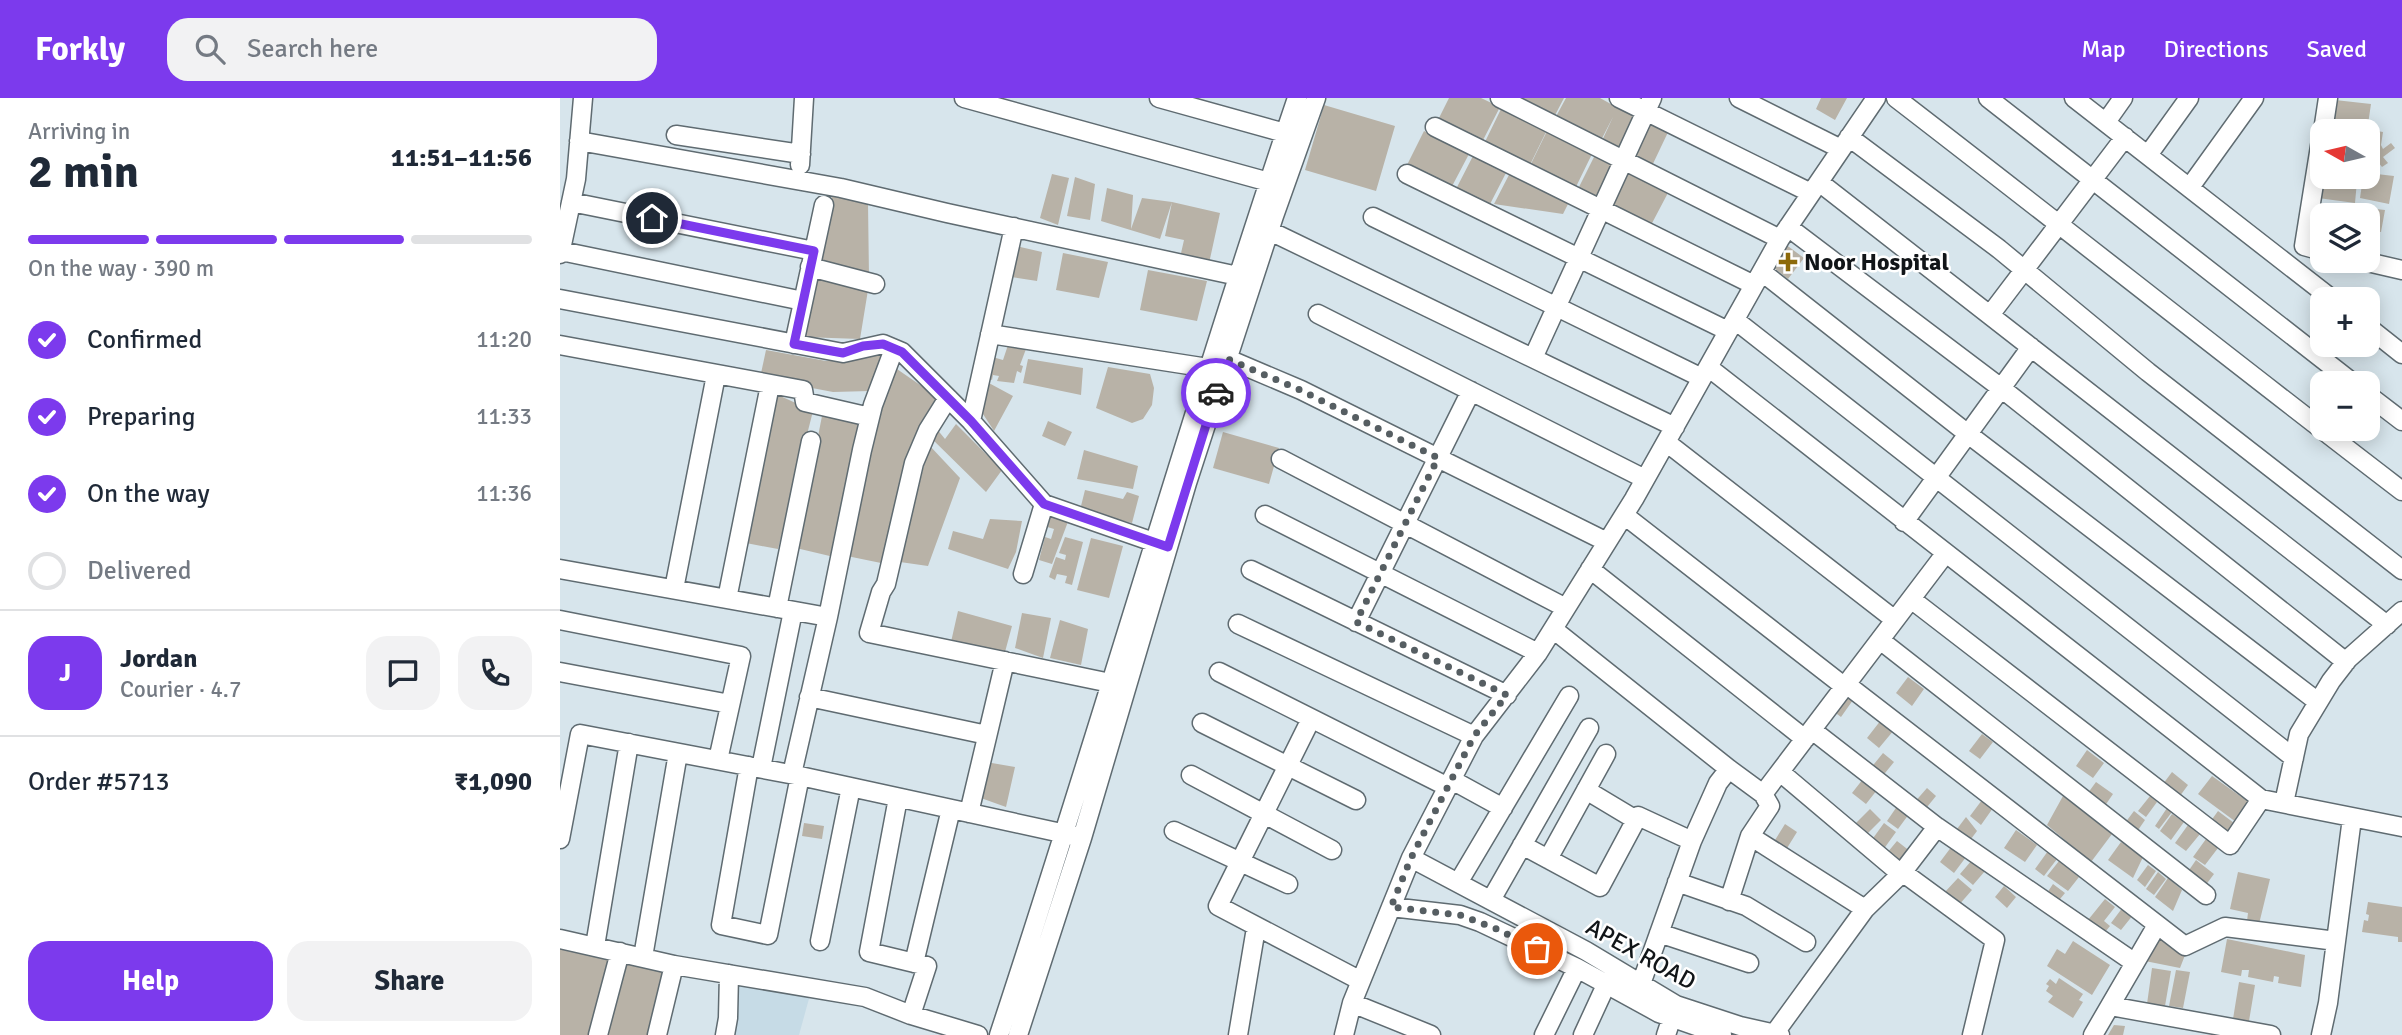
<!DOCTYPE html>
<meta charset="utf-8">
<style>
:root{--surface:#fff;--page:#f2f2f3;--text:#1f2937;--muted:#747a83;--line:#e0e1e3;--accent:#7c3aed}
body{margin:0;font-family:Signika,sans-serif;background:var(--page);color:var(--text);height:100vh;display:flex;flex-direction:column;font-size:26px;white-space:nowrap}
*{box-sizing:border-box;margin:0}
p{font-size:23px;color:var(--muted)}
.icon{flex:none;width:38px;height:38px;fill:none;stroke:currentColor;stroke-width:2;stroke-linecap:round;stroke-linejoin:round}
.map{position:relative;flex:1;overflow:hidden}
.sheet{display:flex;flex-direction:column;background:var(--surface);width:560px}
.sheet>*{flex:none}
.needle{width:46px;rotate:278deg}
.buttons{position:absolute;left:1750px;top:21px;display:grid;gap:14px}
.buttons a{display:grid;place-items:center;width:70px;height:70px;border-radius:14px;background:var(--surface);box-shadow:0 4px 18px #0003;font-size:35px}
.pin{position:absolute;display:grid;place-items:center;width:60px;height:60px;color:#fff;margin:-30px;border:4px solid #fff;border-radius:50%;box-shadow:0 2px 7px #0007}
.courier{position:absolute;display:grid;place-items:center;width:70px;height:70px;margin:-35px;border:5px solid #7c3aed;border-radius:50%;background:#fff;color:#222;box-shadow:0 2px 9px #0007}
.summary em{font-style:normal;font-weight:700}
.summary div{display:flex;flex-direction:column-reverse}
.summary{display:flex;align-items:center;justify-content:space-between;height:119px;padding:0 28px}
h1{font-size:46px;font-weight:700;line-height:52px}
.bar{display:grid;grid-template-columns:repeat(4,1fr);gap:10px 7px;align-content:center;height:84px;padding:0 28px}
.bar i{height:9px;border-radius:5px;background:var(--line)}
.bar .selected{background:var(--accent)}
.bar p{grid-column:span 4}
.line{display:flex;align-items:center;gap:18px;padding:0 28px;border-top:2px solid var(--line)}
.line div{flex:1}
.round{display:grid;place-items:center;flex:none;width:74px;height:74px;border-radius:21px;background:var(--page)}
ol{padding:0 28px;list-style:none}
li{display:flex;align-items:center;gap:21px;height:77px}
li p{margin-inline-start:auto}
li .icon{padding:7px;border-radius:50%;background:var(--accent);color:#fff;stroke-width:4}
li:last-child{color:var(--muted)}
li i{width:38px;height:38px;border:4px solid var(--line);border-radius:50%}
.primary-button{display:flex;gap:14px;margin-top:auto;padding:14px 28px}
.primary-button a{flex:1;height:80px;border-radius:21px;background:var(--accent);color:#fff;font-size:28px;font-weight:700;line-height:80px;text-align:center}
.primary-button a+a{background:var(--page);color:var(--text)}
header{display:flex;align-items:center;gap:42px;box-sizing:border-box;height:98px;padding:0 35px;background:var(--accent);color:#fff}
header strong{font-size:33px}
nav{display:flex;gap:38px;margin-inline-start:auto;font-size:24px}
.search{width:490px;height:63px;background:var(--page);display:flex;align-items:center;gap:18px;box-sizing:border-box;padding:0 24px;border-radius:21px;color:var(--muted);font-size:26px}
main{display:flex;flex:1;min-height:0}
.map>svg:first-child{display:block}
.built{fill:#c6dbe6}
.building{fill:#b8b2a7}
.lines{fill:none;stroke-linecap:round;stroke-linejoin:round}
.minor-casing{stroke:#5f6b71;stroke-width:21}
.minor{stroke:#fff;stroke-width:18}
.done{stroke:#565e62;stroke-width:7;stroke-dasharray:0 12.6}
.route{stroke:#7c3aed;stroke-width:9}
.poi-dot{fill:#8c690a;stroke:#fff;stroke-width:2.5}
.labels{text-anchor:middle;stroke-width:5;stroke-linejoin:round;paint-order:stroke}
.poi-label{font-size:24px;font-weight:bold;fill:#111518;stroke:#fff;text-anchor:start}
.street-label{font-size:24px;fill:#111518;stroke:#fff}
</style>
<header>
<strong>Forkly</strong>
<div class="search"><svg class="icon" aria-label="search" viewBox="0 0 24 24"><circle cx="10" cy="10" r="6"/><path d="M15 15l6 6"/></svg>Search here</div>
<nav><a>Map</a><a>Directions</a><a>Saved</a></nav>
</header>
<main>
<section class="sheet">
<div class="summary"><div><h1>2 min</h1><p>Arriving in</p></div><em>11:51–11:56</em></div>
<div class="bar"><i class="selected"></i><i class="selected"></i><i class="selected"></i><i></i><p>On the way · 390 m</p></div>
<ol>
<li><svg class="icon" aria-label="check" viewBox="0 0 24 24"><path d="M5 12l5 5 9-10"/></svg>Confirmed<p>11:20</p></li>
<li><svg class="icon" aria-label="check" viewBox="0 0 24 24"><path d="M5 12l5 5 9-10"/></svg>Preparing<p>11:33</p></li>
<li><svg class="icon" aria-label="check" viewBox="0 0 24 24"><path d="M5 12l5 5 9-10"/></svg>On the way<p>11:36</p></li>
<li><i></i>Delivered</li>
</ol>
<div class="line" style="height:126px"><b class="round" style="background:var(--accent);color:#fff">J</b><div><b>Jordan</b><p>Courier · 4.7</p></div><a class="round"><svg class="icon" aria-label="chat" viewBox="0 0 24 24"><path d="M4 5h16v11H9l-5 4z"/></svg></a><a class="round"><svg class="icon" aria-label="phone" viewBox="0 0 24 24"><path d="M5 4h4l2 5-3 2q2 4 5 5l2-3 5 2v4C11 20 4 13 5 4z"/></svg></a></div>
<div class="line" style="height:91px"><div>Order #5713</div><b>₹1,090</b></div>
<div class="primary-button"><a>Help</a><a>Share</a></div>
</section>
<div class="map">
<svg width="1842" height="937" viewBox="0 0 1842 937">
<rect width="100%" height="100%" fill="#d7e5ec"/>
<path class="built" d="M173 881 250 897 239 937H170Z"/>
<path class="building" d="M889 0H921L940 9 920 48 876 26Z
M947 0H1004L992 23Z
M1006 0H1040L1058 10 1060 7 1082 17 1062 58 1040 47 1053 19 1038 48 993 24Z
M1261 0H1287L1275 22 1256 11Z
M1775 2 1811 6 1807 33H1771Z
M764 7 835 28 816 93 745 72Z
M941 11 986 34 967 73 922 50Z
M1088 21 1110 30 1090 72 1068 61Z
M1812 32 1823 34 1821 47 1823 51 1831 45 1835 50 1823 59 1828 65 1822 69 1818 64 1814 63 1813 69 1808 68Z
M864 33 909 56 889 94 845 71Z
M987 33 1032 56 1013 95 968 72Z
M1036 55 1058 64 1038 106 1016 95Z
M914 56 947 73 928 110 895 93Z
M1065 68 1110 91 1090 129 1045 107Z
M952 71 1010 102 1003 116 934 106Z
M1808 75 1834 78 1829 106 1800 100 1803 79H1808Z
M492 76 509 80 498 127 480 120Z
M515 79 535 86 530 122 507 118Z
M1761 79 1797 83 1795 105 1758 100Z
M547 90 573 97 571 131 582 100 612 104 600 141 541 123Z
M272 98 308 105 309 179 259 162Z
M612 104 660 115 648 170 619 164 624 142 605 138Z
M1798 109 1825 112 1821 134 1808 133V117H1797Z
M1225 146 1244 160 1228 181 1209 166Z
M456 148 482 154 477 183 444 178Z
M503 155 548 164 539 200 496 192Z
M588 172 647 183 637 223 580 212Z
M255 179 308 192 300 241 243 239Z
M449 244 461 247V250L466 251 460 267 463 268 461 275 457 273 454 285 437 283 439 278 433 277 432 282 424 279 429 258 443 262Z
M206 252 266 263 321 256 310 293 273 294 200 280Z
M468 261 523 270 521 297 463 285Z
M334 269 379 300 321 465 287 458 318 320Z
M548 269 590 276 594 290 592 307 583 321 572 325 536 310Z
M427 284 453 298 434 333 423 316Z
M216 296 253 313 218 451 186 445Z
M262 318 300 325 274 459 236 450Z
M488 323 512 334 505 348 482 338Z
M396 326 442 372 426 394 369 338 376 330 385 341Z
M663 334 719 350 709 386 653 370Z
M369 347 400 380 368 468 340 464Z
M524 352 578 368 573 391 517 381Z
M525 392 563 401 567 394 579 398 572 425 520 412Z
M489 415 509 421 492 466 479 462 485 439 491 441 494 431 484 428Z
M430 421 462 423 456 454 448 471 388 451 393 433 423 441Z
M505 439 523 444 512 487 505 485 507 478 497 476 495 482 489 479 496 459 505 462 506 457 499 455Z
M531 440 563 448 549 500 517 492Z
M398 513 452 528 445 554 391 544Z
M462 515 491 520 483 560 455 550Z
M500 522 528 531 521 567 490 560Z
M1348 579 1364 591 1352 608 1336 595Z
M1285 597 1293 602 1281 619 1273 613Z
M1321 622 1334 632 1319 650 1307 640Z
M1422 636 1433 644 1420 661 1409 653Z
M1527 652 1544 665 1533 680 1516 668Z
M1323 655 1334 664 1321 680 1310 671Z
M426 664 455 669 446 709 418 699Z
M1612 674 1628 687 1617 702 1600 690Z
M1652 678 1690 705 1676 724 1638 696Z
M1303 681 1317 692 1306 706 1292 695Z
M1536 684 1553 696 1542 712 1525 699Z
M1367 690 1376 698 1363 714 1353 706Z
M1503 698 1552 736 1531 764 1487 727Z
M1590 698 1597 704 1586 719 1578 713Z
M1422 702 1433 710 1421 727 1410 718Z
M1338 707 1349 716 1338 731 1327 723Z
M1607 710 1612 714 1599 731 1595 728Z
M1310 711 1321 722 1305 738 1294 727Z
M1574 713 1585 722 1574 738 1562 729Z
M1658 713 1674 725 1664 739 1648 727Z
M1612 716 1624 724 1611 742 1600 733Z
M1406 719 1417 733 1408 745 1394 735Z
M244 725 264 728 262 741 242 738Z
M1324 725 1336 734 1323 752 1311 743Z
M1225 726 1237 734 1224 755 1212 747Z
M1628 727 1640 736 1626 753 1615 745Z
M1456 732 1477 747 1465 764 1444 750Z
M1646 741 1658 750 1645 767 1633 759Z
M1337 743 1351 754 1340 767 1327 755Z
M1395 744 1409 755 1394 775 1380 764Z
M1561 744 1583 759 1573 780 1548 762Z
M1488 753 1497 761 1484 778 1475 771Z
M1412 762 1425 773 1413 787 1400 776Z
M1636 762 1654 776 1642 792 1625 778Z
M1499 763 1519 779 1508 793 1487 778Z
M1588 767 1596 773 1585 789 1577 782Z
M1598 774 1606 781 1594 797 1586 791Z
M1678 774 1710 781 1699 826 1687 823 1688 815 1670 811Z
M1398 780 1412 792 1398 808 1384 795Z
M1608 780 1622 792 1613 813 1595 799Z
M1493 786 1505 795 1496 806 1485 798Z
M1444 788 1456 799 1447 810 1435 799Z
M1545 801 1555 809 1544 823 1550 828 1541 839 1528 822Z
M1808 804 1842 809V844H1838V839L1802 834 1804 822 1808 823 1809 817 1806 816Z
M1563 809 1573 817 1561 832 1551 825Z
M1597 835 1627 852 1620 870 1580 862Z
M1667 841 1745 857 1741 889 1718 885 1719 879 1714 878 1713 884 1688 879 1689 872H1682L1681 878 1661 874Z
M1513 843 1550 867 1532 897 1487 868 1497 851 1505 856Z
M0 847 51 858 29 937H0Z
M63 863 108 873 93 937H43Z
M1592 870 1611 873 1605 908 1587 906Z
M1616 872 1630 874 1623 910 1609 908Z
M1499 880 1523 896 1519 902 1523 904 1513 920 1488 904 1493 898 1486 893 1489 888 1486 886 1490 881 1496 886Z
M1679 884 1695 887 1689 923 1673 921Z
M1554 927 1565 928 1563 937H1548Z"/>
<g class="lines">
<g class="minor-casing">
<path id="minor" d="M404 0 709 84
M599 0 725 35
M940 0 1220 141
M1059 0 1251 95
M1179 0 1281 51
M1336 0C1505 130 1672 263 1842 393
M1428 0 1793 285
M1514 0 1772 201
M1546 24 1563 0
M875 29 1194 187
M1763 33 1768 0
M1762 36 1744 148 1762 153
M116 37 241 56
M1289 39 1439 151 1588 274 1842 472
M19 43 281 90 387 115 687 180
M1588 57 1629 0
M240 67 244 0
M847 76 1168 233
M1259 84 1827 527
M1630 89 1694 0
M11 104 254 153
M813 119 1142 280
M1228 129 1441 290 1786 564
M710 133 1115 329
M1 153 243 203
M0 156 16 81 23 0
M1803 163 1842 172
M250 169 315 186
M1202 174 1408 336 1758 604
M0 201 283 255 323 246 342 254 411 323 484 406 605 448
M758 216 1085 381
M1430 217 1565 39
M1175 222 1734 660
M1808 229 1842 256
M430 236 648 270
M234 246 264 107
M0 247 243 292 245 304 310 319
M973 260 1092 0
M668 261 741 292 1047 444
M1148 269 1701 701 1842 729
M1808 297 1842 323
M388 300 368 332 354 365 326 486 321 494 309 535 560 587
M411 323 454 129
M1106 344 1335 522
M721 361 1006 510
M705 417 978 555
M1064 417 1285 589
M1344 424 1471 249
M0 471 268 519
M1030 471 1245 641
M691 472 947 597
M463 476 484 406
M114 491 156 277
M167 501 210 287
M1351 501 1670 747 1701 701
M217 510 251 343
M0 522 181 558 158 662
M796 524 911 293
M678 526 914 638
M993 531 1169 671 1203 696 1210 708 1190 738 1169 803
M1320 542 1646 797
M0 574 170 606
M659 574 888 689
M1286 586 1625 848 1665 829 1776 843
M249 599 427 637
M751 621 658 808 801 883
M642 625 796 702
M1252 632 1377 729 1575 865
M189 668 161 827 208 837 240 678
M201 670 233 513
M1220 674 1341 776H1345L1435 842 1412 937
M232 676 268 519 302 352 313 307 334 251
M631 677 772 752
M892 682 943 710
M1026 692 1076 722
M1203 696 1385 456
M338 700 309 854 367 868 351 917
M1724 705 1739 636 1771 583 1788 561 1842 513
M409 715 445 563
M614 733 728 786
M1190 738 1305 811
M0 741 20 636 240 678 515 738
M962 747 1040 789 1078 718 1132 743
M851 760 1026 853 1116 907 1180 928 1220 937
M988 761 1046 656
M1117 784 1186 808 1246 844
M898 785 1009 598
M931 802 1029 630
M831 809 900 817 920 824 1017 870 1099 915 1162 937
M1099 835 1189 865
M0 841 114 867 305 899 351 917 418 937
M260 843 291 689
M35 848 69 645
M83 859 118 655
M354 865 391 711
M1081 886 1132 743 1158 685 1169 671
M792 905 871 937
M1550 908 1711 937
M1214 936 1305 811 1341 776 1377 729
M38 937 60 854
M97 937 114 867
M165 937 168 920 169 876
M439 937C542 626 632 310 737 0
M458 937 522 740 627 385 714 118 756 0
M678 937 696 830
M784 937 792 905 851 760 914 638 978 555 1074 401 1220 141 1316 0
M984 937 1017 870
M1023 937 1046 887
M1106 937 1115 910
M1533 937 1597 827
M1761 937 1768 905 1792 720"/>
</g>
<use href="#minor" class="minor"/>
</g>
<g class="lines">
<path class="done" d="M656 295 668 261 740 292 878 360 796 524 947 597 914 638 851 760 831 809 900 817 937 831 977 851"/>
<path class="route" d="M92 120 254 153 234 246 283 255 303 248 323 246 342 254 411 323 484 406 608 449 656 295"/>
</g>
<path class="poi-dot" d="M1224.5 153.5h7v7h7v7h-7v7h-7v-7h-7v-7h7z"/>
<g class="labels">
<g class="poi-label">
<text x="1244" y="172">Noor Hospital</text>
</g>
<g class="street-label">
<text transform="translate(1081 856) rotate(29)" y="8">APEX ROAD</text>
</g>
</g>
</svg>
<div class="buttons">
<a><svg class="needle" viewBox="-14 -14 28 28"><path d="M0-13l5 13h-10z" fill="#e53935"/><path d="M0 13l5-13h-10z" fill="#747a83"/></svg></a>
<a><svg class="icon" aria-label="layers" viewBox="0 0 24 24"><path d="M12 4l9 5-9 5-9-5zM3 14l9 5 9-5"/></svg></a>
<a>+</a>
<a>−</a>
</div>
<div class="pin" style="left:977px;top:851px;background:#ea580c"><svg class="icon" aria-label="bag" viewBox="0 0 24 24"><path d="M5 8h14l-1 12H6zM9 8a3 3 0 0 1 6 0"/></svg></div>
<div class="pin" style="left:92px;top:120px;background:#1f2937"><svg class="icon" aria-label="home" viewBox="0 0 24 24"><path d="M3 11l9-7 9 7M6 9v11h12V9"/></svg></div>
<div class="courier" style="left:656px;top:295px"><svg class="icon" aria-label="car" viewBox="0 0 24 24"><path d="M5 17H2v-5l4-1 3-4h7l3 4 3 1v5h-3M9 17h6M6 11h13"/><circle cx="7" cy="17" r="2"/><circle cx="17" cy="17" r="2"/></svg></div>
</div>
</main>
